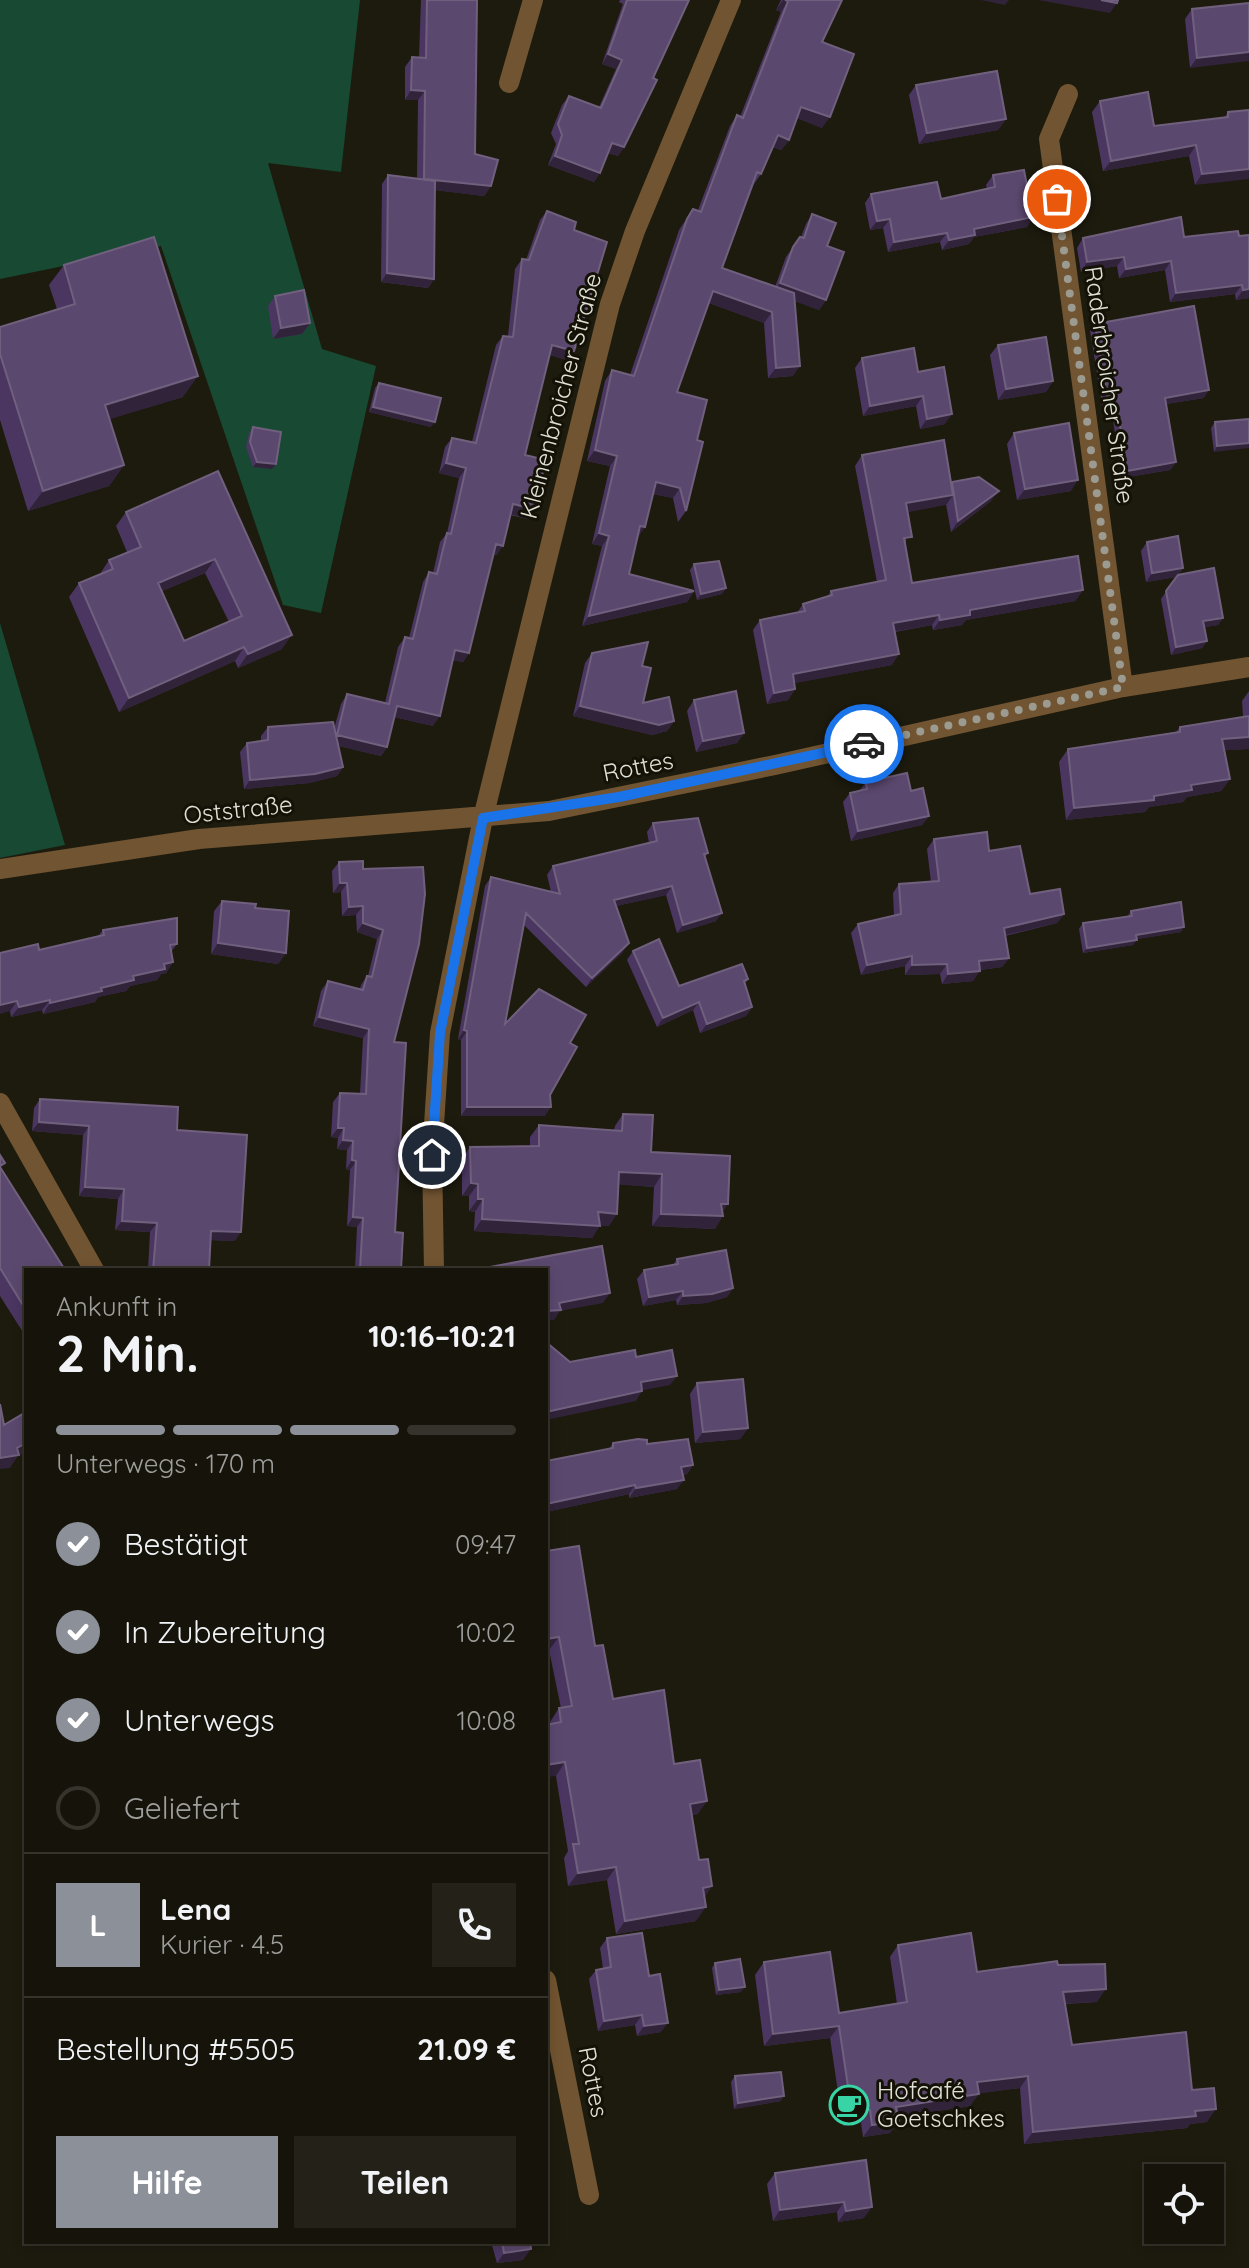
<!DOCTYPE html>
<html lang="de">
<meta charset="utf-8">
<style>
:root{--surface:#16140a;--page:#232118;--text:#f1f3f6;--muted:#9e9e9c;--line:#35332b;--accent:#8c9099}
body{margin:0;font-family:Quicksand,sans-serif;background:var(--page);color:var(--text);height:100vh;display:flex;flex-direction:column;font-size:30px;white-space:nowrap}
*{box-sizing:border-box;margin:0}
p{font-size:26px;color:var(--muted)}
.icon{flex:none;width:44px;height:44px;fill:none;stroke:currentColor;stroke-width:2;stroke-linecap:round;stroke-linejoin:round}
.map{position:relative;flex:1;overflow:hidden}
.drawer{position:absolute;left:24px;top:1268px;width:524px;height:976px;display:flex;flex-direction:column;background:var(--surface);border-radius:0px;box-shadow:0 4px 12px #0003,0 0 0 2px var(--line)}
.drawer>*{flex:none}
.controls{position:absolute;left:1144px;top:2164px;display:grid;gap:16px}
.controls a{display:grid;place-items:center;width:80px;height:80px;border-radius:0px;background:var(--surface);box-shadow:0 4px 12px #0003,0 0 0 2px var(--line);font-size:40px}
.pin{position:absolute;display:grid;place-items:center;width:68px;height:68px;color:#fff;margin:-34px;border:4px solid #fff;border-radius:50%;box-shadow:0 2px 8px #0007}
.courier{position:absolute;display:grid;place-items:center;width:80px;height:80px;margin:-40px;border:6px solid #1a73e8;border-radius:50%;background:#fff;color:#222;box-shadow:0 2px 10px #0007}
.head em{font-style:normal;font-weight:800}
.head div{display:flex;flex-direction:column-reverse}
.head{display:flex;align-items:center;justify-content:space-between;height:136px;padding:0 32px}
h1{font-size:52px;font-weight:800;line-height:60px}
.bar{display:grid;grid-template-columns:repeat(4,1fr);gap:12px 8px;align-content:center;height:96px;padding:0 32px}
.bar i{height:10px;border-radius:6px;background:var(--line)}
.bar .active{background:var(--accent)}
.bar p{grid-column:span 4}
.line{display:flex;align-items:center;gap:20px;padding:0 32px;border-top:2px solid var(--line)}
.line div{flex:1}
.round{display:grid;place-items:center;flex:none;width:84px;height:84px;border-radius:0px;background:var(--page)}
ol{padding:0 32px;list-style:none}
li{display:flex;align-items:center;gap:24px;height:88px}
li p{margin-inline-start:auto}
li .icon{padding:8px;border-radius:50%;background:var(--accent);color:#fff;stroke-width:4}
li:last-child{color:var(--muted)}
li i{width:44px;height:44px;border:4px solid var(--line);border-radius:50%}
.primary-button{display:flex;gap:16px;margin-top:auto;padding:16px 32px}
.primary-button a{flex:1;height:92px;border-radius:0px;background:var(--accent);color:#fff;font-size:32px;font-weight:800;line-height:92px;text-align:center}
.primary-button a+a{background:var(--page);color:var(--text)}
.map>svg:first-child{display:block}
.green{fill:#174933}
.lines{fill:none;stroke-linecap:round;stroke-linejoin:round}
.minor{stroke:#715431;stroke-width:20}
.tertiary{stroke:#715431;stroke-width:20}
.wall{fill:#4a3661;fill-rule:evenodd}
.shaded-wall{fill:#31233a}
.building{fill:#5b486e;stroke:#70607e;stroke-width:2;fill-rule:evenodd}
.done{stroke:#9c9b91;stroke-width:8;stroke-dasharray:0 14.4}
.route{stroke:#1a73e8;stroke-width:10}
.labels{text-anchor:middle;stroke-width:6;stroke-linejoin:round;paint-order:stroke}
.street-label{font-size:24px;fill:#e1e0d7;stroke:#141206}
.poi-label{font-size:24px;fill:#e1e0d7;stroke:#141206;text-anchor:start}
</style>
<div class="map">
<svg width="1249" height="2268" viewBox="0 0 1249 2268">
<rect width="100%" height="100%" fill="#1d1b0e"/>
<path class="green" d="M0 0H360L341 172 268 163 322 349 376 366 321 613 283 605 161 246 0 279Z
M0 623 65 845 0 858Z"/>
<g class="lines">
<path class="minor" d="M509 83 533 0
M1068 94 1049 139 1123 687
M0 1103 94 1270
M434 1270 432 1155 440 1033 483 818
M546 1980 589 2195"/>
<path class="tertiary" d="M483 818 610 304 635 231 731 0
M0 869 199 839 549 811 775 765 1123 687 1249 667"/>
</g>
<path class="wall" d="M421 0H477L475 154 491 186 484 196 435 190 434 279 428 288 381 282 382 184 388 175 417 179 418 100H405V67L412 57H419Z
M620 0H689L653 78 624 147 618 156 608 153 600 173 594 182 548 165 556 144 551 133 562 105 569 96 599 107 616 69 602 64 623 4 619 2Z
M781 0H842L822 42V128L797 118 789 140 781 150 773 147 761 174 754 184 722 268 775 287 786 257 800 237H801L806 224 812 214 827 246 826 300 819 310 795 301 793 376 768 378 764 323 709 303 677 392 697 440 686 511 678 522 673 498 653 494 645 527 637 538 629 574 694 591 687 602 582 626 602 546 592 544 610 466 587 461 605 381 612 370 630 375 679 230 693 209 698 210 730 126 737 115 740 117 781 12 776 10Z
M1249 3 1190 68 1185 19 1192 9Z
M916 85 1006 119 998 130 919 144 909 95Z
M1100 101 1154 126 1224 118 1228 112 1249 110 1195 185 1189 156 1103 171 1092 112Z
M993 175 1033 217 1027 227 974 237 969 244 942 250 940 242 888 252 883 228 870 230 865 203 871 194 941 199 987 189 986 185Z
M547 211 574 230 567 360 550 355 525 455 534 509 528 519 510 515 497 555H493L469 653 463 662 453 660 433 726 394 717 387 747 381 756 339 746 343 767 337 776 309 783 244 789 240 752 247 743 261 741V736L268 727 334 729 341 704 347 694 385 703 398 647 405 637 409 638 423 582 429 572 433 573 440 542 447 533 459 478 439 473 445 447 452 438 472 442 496 345 503 336H508L515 269 522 259 526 260 540 220Z
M1238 231 1249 298 1236 300 1235 294 1170 302 1165 270 1119 278 1117 266 1081 272 1077 248 1083 238 1184 237Z
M64 265 183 397 109 419 124 465 109 486 28 511 0 420V327L57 309 49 285Z
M275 296 310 323 302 334 273 339 268 306Z
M1095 324 1204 398 1166 404 1176 462 1170 470 1122 478 1112 414 1104 415 1090 331Z
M998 345 1053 381 1046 392 998 400 990 355Z
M862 358 918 372 945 424 920 429 916 406 863 416 855 368Z
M379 383 431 427 369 412 375 388Z
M1249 419 1214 452 1211 428 1215 422Z
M253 427 276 464 272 469 253 467 246 447 249 433Z
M1014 433 1071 491 1017 500 1007 444Z
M862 455 951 483 991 501 951 532 946 504 907 512 906 545 912 583 1083 590 1075 601 966 620 962 625 933 630 932 625 895 632 892 665 794 683 795 689 788 700 767 704 753 630 760 620 797 613 803 604 828 596 831 591 877 582 855 466Z
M218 471 282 649 238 668 235 661 119 712 69 597 79 583 100 574 109 560 127 552 116 526 126 512ZM205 573 229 622 184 641 162 591Z
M1147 542 1183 568 1179 574 1223 618 1218 625 1205 627 1207 641 1202 648 1171 655 1161 599 1176 577 1146 582 1141 551Z
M694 564 726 588 722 594 697 600 690 570Z
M592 653 642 666 643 703 674 721 667 731 652 735 573 716 585 663Z
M1249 691V749L1224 750 1230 779 1221 791 1187 797 1183 802 1149 807 1145 812 1066 820 1059 762 1068 749 1176 732 1180 727 1243 717 1242 701Z
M694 700 744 733 737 743 696 752 687 711Z
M866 782 911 791 929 816 922 825 851 841 843 802 850 793 860 790Z
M653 823 708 853 705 857 716 921 677 933 666 895 616 906 623 952 586 987 524 925 505 1024 570 1043 550 1095 545 1116H461V1040L458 1039 485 886 491 877 551 892 547 875 553 866 649 843 647 832Z
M934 839 989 851 1030 894 1064 914 1057 923 1005 936 1009 958 1002 967 980 970 973 981 942 984 940 974 905 975V966L861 975 851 933 858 924 894 916 893 893 899 884 931 882 927 849Z
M339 862 363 869 423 867 394 1042 395 1232 401 1270H350L351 1269H355L357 1227 347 1226 350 1170 346 1169 347 1150 337 1149 338 1138 331 1137 333 1102 340 1093 360 1094 363 1038 313 1026 321 991 328 981 360 989 361 985 367 976H368L377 939 357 932 356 915 342 916 341 892 333 893 332 871Z
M222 901 255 908 286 953 278 964 211 954 214 911Z
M1131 911 1181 932 1137 939 1133 945 1083 953 1079 929 1083 923 1127 917Z
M103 930 177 944 171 952 173 962 166 973 161 974 157 980 130 986 126 991 98 997 95 1002 43 1014 42 1010 11 1017 10 1011 39 950 98 936Z
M633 951 679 986 748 979 745 984 752 1007 746 1016 700 1033 693 1010 657 1027 627 960Z
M40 1099 177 1130 235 1241 211 1240 209 1270H148L150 1232 115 1230 118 1199 79 1196 83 1135 32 1131 34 1108Z
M623 1114 651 1152 722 1212 715 1229 652 1226 654 1187 618 1184 609 1226 600 1225 592 1238 474 1231 475 1212 469 1211V1196H462V1159L470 1147 530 1146V1137L539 1125 614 1130 615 1126Z
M0 1155 1 1168 26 1270V1337L0 1296Z
M677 1259 733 1288 727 1297 706 1303 677 1305 676 1300 643 1306 637 1279 644 1270 673 1265Z
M697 1383 748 1428 740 1439 695 1443 690 1394Z
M613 1443 647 1444 693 1465 687 1474 683 1475 677 1489 629 1498V1494L546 1512V1461L609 1449Z
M546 1551 595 1646 613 1699 674 1764 698 1814 692 1815 704 1898 696 1921 616 1934 607 1880 568 1886 564 1858 568 1851 556 1776 550 1722 559 1708H561L549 1650Z
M607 1938 649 1976 661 2032 637 2036 635 2025 598 2031 589 1979 596 1970 603 1968 600 1948Z
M898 1945 977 1972 1058 1965 1097 2002 1065 2004 1072 2045 1192 2090 1207 2122 1190 2124 1187 2128 1024 2144 1020 2088 978 2093 970 2106 898 2117 890 2133 863 2137 861 2123 843 2126 830 2038 764 2046 755 1975 764 1962 839 2013 897 2004 890 1957Z
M715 1963 741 1992 716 1995 712 1968Z
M735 2076 781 2101 734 2109 731 2082Z
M866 2160 864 2218 838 2222 837 2212 773 2221 767 2184 775 2173Z
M491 2242H530L523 2260 497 2263Z"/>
<path class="shaded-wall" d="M783 0 788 1 781 12 776 10Z
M981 0H1009L1005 5Z
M1038 0H1101L1117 3 1110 13Z
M1249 52V61L1190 68 1197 58Z
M608 54 622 60 616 69 602 64Z
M411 90 425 91 418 100H405Z
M801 107 830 117 822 128 794 117Z
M1006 119 998 130 919 144 927 133Z
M778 135 789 140 781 150 770 146Z
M612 143 624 147 618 156 605 152Z
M1196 145 1189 156 1103 171 1111 161Z
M555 156 600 173 594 182 548 165Z
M1249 169V179L1195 185 1202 174Z
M424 179 491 186 484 196 417 188Z
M1033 217 1027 227 974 237 969 244 942 250 949 240 974 229Z
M890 219 883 228 870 230 877 221Z
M947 233 940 242 888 252 894 242Z
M1124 257 1117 266 1081 272 1087 262Z
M1171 261 1165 270 1119 278 1126 269Z
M387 273 434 279 428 288 381 282Z
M780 283 826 300 819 310 773 293Z
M1242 285 1235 294 1170 302 1176 293Z
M1249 289V298L1236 300 1243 290Z
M713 291 772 312 764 323 706 302Z
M310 323 302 334 273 339 281 328Z
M552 345 574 351 567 360 546 354Z
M800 366 793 376 768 378 776 368Z
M198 376 183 397 90 425 105 405Z
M1053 381 1046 392 998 400 1006 389Z
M1209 390 1204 398 1160 405 1165 398Z
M923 396 916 406 863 416 870 406Z
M1117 406 1112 414 1104 415 1109 408Z
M373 407 435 422 431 427 369 412Z
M952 414 945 424 920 429 927 419Z
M1249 443V448L1214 452 1217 446Z
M595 450 617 456 610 466 587 461Z
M257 462 276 464 272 469 253 467Z
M1176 462 1170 470 1122 478 1127 471Z
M446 463 466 468 459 478 439 473Z
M124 465 109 486 28 511 43 491Z
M1078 480 1071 491 1017 500 1025 489Z
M656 482 680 488 673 498 648 493Z
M999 491 991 501 951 532 958 521Z
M953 495 946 505 898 514 906 503Z
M513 504 534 509 528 519 506 513Z
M640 526 645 527 637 538Z
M599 533 609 536 602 546 592 544Z
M496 544 503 546 497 555 489 554Z
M215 559 205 573 148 597 158 583Z
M1183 568 1177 577 1146 582 1152 573Z
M726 588 722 594 697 600 701 594Z
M1083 590 1075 601 966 620 962 625 933 630 940 620 970 610Z
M694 591 687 602 582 626 589 616Z
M939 615 932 625 886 633 893 623Z
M1223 618 1218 625 1198 628 1203 621Z
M292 635 282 649 238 668 248 654Z
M1207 641 1202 648 1171 655 1176 647Z
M244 647 235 661 119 712 129 698Z
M455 650 469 653 463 662 449 659Z
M899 654 892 665 785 685 793 674Z
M795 689 788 700 767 704 774 693Z
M397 706 440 716 433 726 390 716Z
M580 706 674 721 667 731 652 735 573 716Z
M744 733 737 743 696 752 703 741Z
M337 735 387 747 381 756 330 744Z
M1249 737V749L1213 751 1222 739Z
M343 767 337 776 309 783 244 789 250 780Z
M1230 779 1221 791 1187 797 1183 802 1149 807 1145 812 1066 820 1074 808 1154 796 1191 785Z
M929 816 922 825 851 841 858 831Z
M340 883H347L341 892 333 893Z
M672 886 666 895 608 908 614 900Z
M363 906 356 915 342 916 349 907Z
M722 913 716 921 677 933 683 925Z
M1064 914 1057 923 997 937 1004 928Z
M363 923 383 930 377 939 357 932Z
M1184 927 1181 932 1132 940 1136 935Z
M1137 940 1133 945 1083 953 1087 948Z
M218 943 286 953 278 964 211 954Z
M629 943 623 952 586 987 592 978Z
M912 956 905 966 861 975 867 965Z
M1009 958 1002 967 972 971 979 961Z
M173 962 166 973 161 974 157 980 130 986 126 991 98 997 95 1002 43 1014 50 1003 101 988 164 964Z
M947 964 940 974 905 975 912 965Z
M980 971 973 981 942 984 948 974Z
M50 1000 42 1010 11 1017 19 1007Z
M17 1001 10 1011 0 1014V1005Z
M699 1002 693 1010 657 1027 663 1018Z
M752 1007 746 1016 700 1033 707 1024Z
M319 1017 369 1029 363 1038 313 1026Z
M464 1030 467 1031 461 1040 458 1039Z
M467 1107H551L545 1116H461Z
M39 1122 89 1126 83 1135 32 1131Z
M338 1128H344L338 1138 331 1137Z
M343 1140 353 1141 347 1150 337 1149Z
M352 1160 356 1161 350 1170 346 1169Z
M619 1172 662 1174 654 1187 611 1184Z
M471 1183 478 1184 469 1196H462Z
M85 1187 124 1189 118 1199 79 1196Z
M478 1199H483L475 1212 469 1211Z
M721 1204H728L720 1216Z
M598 1212 617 1214 609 1226 589 1225Z
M661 1214 723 1216 715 1229 652 1226Z
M353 1217 363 1218 357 1227 347 1226Z
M482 1219 600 1226 592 1238 474 1231Z
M122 1221 157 1223 150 1232 115 1230Z
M211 1231 241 1232 235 1241 205 1240Z
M733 1288 727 1297 706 1303 677 1305 683 1296Z
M683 1291 676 1300 643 1306 649 1297Z
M610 1293 603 1303 560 1311 554 1320H546V1311L559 1303Z
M677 1376 670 1385 634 1392 641 1382Z
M642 1391 636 1401 546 1420V1412Z
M748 1428 740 1439 695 1443 703 1432Z
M26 1443V1452L18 1456 10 1468 0 1469V1458Z
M693 1465 687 1474 675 1476 681 1467Z
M684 1480 677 1489 629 1498 636 1488Z
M635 1485 629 1494 546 1512V1504Z
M559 1637 549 1650 546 1651V1639Z
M565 1762 556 1776 546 1777V1765Z
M707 1801 698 1814 680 1817 690 1804Z
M616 1867 607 1880 568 1886 578 1873Z
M712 1886 703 1900V1888Z
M706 1907 696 1921 616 1934 625 1921Z
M745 1987 741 1992 716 1995 719 1990Z
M1106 1989 1097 2002 1054 2004 1063 1992Z
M642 2015 635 2025 598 2031 604 2021Z
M668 2023 661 2032 637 2036 644 2026Z
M839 2026 830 2038 764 2046 773 2034Z
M1028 2076 1020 2088 968 2095 977 2082Z
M979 2094 970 2106 887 2119 896 2107Z
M784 2096 781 2101 734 2109 738 2103Z
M1216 2109 1207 2122 1190 2124 1187 2128 1024 2144 1033 2132Z
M870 2110 861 2123 843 2126 852 2113Z
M899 2121 890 2133 863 2137 872 2125Z
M844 2202 837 2212 773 2221 780 2210Z
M872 2207 864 2218 838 2222 846 2211Z
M531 2249 523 2260 497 2263 504 2253Z"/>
<path class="building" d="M427 0H477L475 154 498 160 491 186 424 179 425 91 411 90 412 57 426 58Z
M627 0H689L653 78 657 80 624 147 612 143 600 173 555 156 562 135 558 124 569 96 601 108 622 60 608 54Z
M785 0H842L822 42 854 54 830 117 801 107 789 140 778 135 761 174 757 172 722 268 794 293 800 366 776 368 772 312 713 291 677 392 707 400 697 440 703 442 686 511 680 488 656 482 645 527 640 526 629 574 694 591 589 616 609 536 599 533 617 456 595 450 612 370 634 376 687 219 693 209 701 212 737 115 743 118 788 1Z
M1101 0H1118L1117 3Z
M1249 3V52L1197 58 1192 9Z
M997 71 1006 119 927 133 916 85Z
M1148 92 1154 126 1228 117V112L1249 110V169L1202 174 1196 145 1111 161 1100 101Z
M1024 170 1033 217 974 229 975 235 949 240 947 233 894 242 890 219 877 221 871 194 937 182 941 199 995 187 993 175Z
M388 175 435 181 434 279 387 273Z
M547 211 576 222 574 230 607 242 574 351 552 345 525 455 546 460 534 509 513 504 503 546 496 544 469 653 455 650 440 716 397 706 387 747 337 735 347 694 389 704 405 637 413 639 429 572 437 574 447 533 451 534 466 468 446 463 452 438 476 443 503 336 513 337 522 259 529 260Z
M812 214 836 223 827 246 844 252 826 300 780 283 793 247 800 237 804 238Z
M1181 217 1184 237 1238 231 1239 236 1249 235V289L1243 290 1242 285 1176 293 1171 261 1126 269 1124 257 1087 262 1083 238Z
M154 237 198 376 105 405 124 465 43 491 0 354V327L75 304 64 265Z
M304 290 310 323 281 328 275 296Z
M1194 306 1209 390 1165 398 1176 462 1127 471 1117 406 1109 408 1095 324Z
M1046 337 1053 381 1006 389 998 345Z
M914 348 918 372 944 367 952 414 927 419 923 396 870 406 862 358Z
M379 383 441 398 435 422 373 407Z
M1249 419V443L1217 446 1215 422Z
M1069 423 1078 480 1025 489 1014 433Z
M253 427 281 432 276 464 257 462 250 442Z
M944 440 953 495 906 503 912 537 904 538 912 583 1078 556 1083 590 970 610V615L940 620 939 615 893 623 899 654 793 674 795 689 774 693 760 620 805 611 803 604 832 595 831 591 886 580 862 455Z
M218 471 292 635 248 654 244 647 129 698 79 583 113 569 109 560 141 547 126 512ZM215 559 242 616 184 641 158 583Z
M979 477 999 491 958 521 952 482Z
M1178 536 1183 568 1152 573 1147 542Z
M719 561 726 588 701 594 694 564Z
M1214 568 1223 618 1203 621 1207 641 1176 647 1166 591 1178 575Z
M648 642 642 666 651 668 643 703 669 697 674 721 659 725 580 706 592 653Z
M736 691 744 733 703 741 694 700Z
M1249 716V737L1222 739 1230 779 1191 785 1192 790 1154 796V800L1074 808 1068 749 1180 732V727Z
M333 722 343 767 315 774 250 780 247 743 268 740V727Z
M907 773 911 791 923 788 929 816 858 831 850 793 867 789 866 782Z
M698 818 708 853 704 854 722 913 683 925 672 886 614 900 629 943 592 978 526 913 505 1024 539 989 586 1015 570 1043 577 1047 550 1095 551 1107H467V1031L464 1030 491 877 560 894 553 866 657 841 653 823Z
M987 832 989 851 1020 846 1030 894 1060 889 1064 914 1004 928 1009 958 979 961 980 971 948 974 947 964 912 965V956L867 965 858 924 901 914 899 884 939 881 934 839Z
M363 861V869L423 867 425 894 419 944 394 1042 406 1043 395 1232 403 1233 401 1270H351V1269H360L363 1218 353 1217 356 1161 352 1160 353 1141 343 1140 344 1128H338L340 1093 366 1094 369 1029 319 1017 328 981 363 990 367 976 372 977 383 930 363 923V906L349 907 347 883H340L339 862Z
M222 901 256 904 255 908 289 911 286 953 218 943Z
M1181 902 1184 927 1136 935 1137 940 1087 948 1083 923 1132 916 1131 911Z
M177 918V944L170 945 173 962 164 964 165 969 133 976 134 980 101 988 102 991 50 1003V1000L19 1007 17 1001 0 1005V953L38 944 39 950 104 935 103 930Z
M659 939 679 986 742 964 748 979 744 981 752 1007 707 1024 699 1002 663 1018 633 951Z
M40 1099 178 1107 177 1130 247 1135 241 1232 211 1231 209 1270H153L157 1223 122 1221 124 1189 85 1187 89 1126 39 1122Z
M623 1114 653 1115 651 1152 730 1156 728 1204H721L723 1216 661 1214 662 1174 619 1172 617 1214 598 1212 600 1226 482 1219 483 1199H478V1184L471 1183 470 1147 539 1146V1125L622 1131Z
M0 1155 5 1163 0 1166Z
M0 1167 65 1270H26V1310L0 1268Z
M602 1246 610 1293 559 1303 561 1310 546 1311V1270H474Z
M726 1250 733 1288 712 1294 683 1296V1291L649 1297 644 1270 678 1264 677 1259Z
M546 1342 570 1362 635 1350 636 1357 672 1350 677 1376 641 1382 642 1391 546 1412Z
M743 1379 748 1428 703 1432 697 1383Z
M0 1404 4 1425 26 1412V1443L17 1448 19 1455 0 1458Z
M638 1439 647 1440V1444L688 1439 693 1465 681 1467 684 1480 636 1488 635 1485 546 1504V1461L613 1448V1443Z
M579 1546 595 1646 603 1645 613 1699 664 1690 674 1764 700 1760 707 1801 690 1804 699 1860 708 1859 712 1886 703 1888 706 1907 625 1921 616 1867 578 1873 573 1844H579L565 1762 546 1765V1725L561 1722 559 1708 572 1706 559 1637 546 1639V1551Z
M642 1933 649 1976 660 1974 668 2023 644 2026 642 2015 604 2021 596 1970 611 1967 607 1938Z
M971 1933 977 1972 1057 1961 1058 1965 1105 1964 1106 1989 1063 1992 1072 2045 1186 2032 1192 2090 1214 2088 1216 2109 1195 2111 1196 2116 1033 2132 1028 2076 977 2082 979 2094 896 2107 899 2121 872 2125 870 2110 852 2113 839 2026 773 2034 764 1962 830 1952 839 2013 907 2002 898 1945Z
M740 1959 745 1987 719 1990 715 1963Z
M781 2072 784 2096 738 2103 735 2076Z
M866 2160 872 2207 846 2211 844 2202 780 2210 775 2173Z
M502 2242H530L531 2249 504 2253Z"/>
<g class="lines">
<path class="done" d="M864 744 1123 687 1057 199"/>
<path class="route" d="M432 1155 440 1033 483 818 619 797 864 744"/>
</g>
<defs>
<g id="cafe-ring" transform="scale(2)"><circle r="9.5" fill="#141206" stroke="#38d4a6" stroke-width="1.5"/><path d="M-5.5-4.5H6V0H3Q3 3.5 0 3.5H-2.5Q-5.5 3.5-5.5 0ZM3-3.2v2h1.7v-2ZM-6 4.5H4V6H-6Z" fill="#38d4a6"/></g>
</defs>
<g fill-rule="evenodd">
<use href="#cafe-ring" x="849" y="2105"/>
</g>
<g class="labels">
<g class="street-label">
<text transform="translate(1109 385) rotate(82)" y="8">Raderbroicher Straße</text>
<text transform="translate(561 396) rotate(-75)" y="8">Kleinenbroicher Straße</text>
<text transform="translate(638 767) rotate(-11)" y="8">Rottes</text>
<text transform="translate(238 810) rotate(-6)" y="8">Oststraße</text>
<text transform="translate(593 2082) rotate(79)" y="8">Rottes</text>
</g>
<g class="poi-label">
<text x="877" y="2099">Hofcafé<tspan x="877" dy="28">Goetschkes</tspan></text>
</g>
</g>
</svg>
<div class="controls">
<a><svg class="icon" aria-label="locate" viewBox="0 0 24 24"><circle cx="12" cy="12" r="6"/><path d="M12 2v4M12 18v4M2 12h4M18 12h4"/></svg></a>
</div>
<div class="pin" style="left:1057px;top:199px;background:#ea580c"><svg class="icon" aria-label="bag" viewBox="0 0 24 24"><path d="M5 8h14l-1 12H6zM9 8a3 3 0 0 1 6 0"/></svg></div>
<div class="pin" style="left:432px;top:1155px;background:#1f2937"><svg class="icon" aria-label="home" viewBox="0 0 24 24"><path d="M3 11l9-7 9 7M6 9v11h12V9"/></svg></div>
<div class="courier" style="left:864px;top:744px"><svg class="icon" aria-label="car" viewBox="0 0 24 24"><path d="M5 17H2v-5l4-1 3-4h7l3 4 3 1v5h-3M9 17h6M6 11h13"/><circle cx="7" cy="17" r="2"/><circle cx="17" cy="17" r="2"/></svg></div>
<section class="drawer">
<div class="head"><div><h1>2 Min.</h1><p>Ankunft in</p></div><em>10:16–10:21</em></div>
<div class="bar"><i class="active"></i><i class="active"></i><i class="active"></i><i></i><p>Unterwegs · 170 m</p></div>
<ol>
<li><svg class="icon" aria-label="check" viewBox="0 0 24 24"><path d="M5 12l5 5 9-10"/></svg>Bestätigt<p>09:47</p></li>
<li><svg class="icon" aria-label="check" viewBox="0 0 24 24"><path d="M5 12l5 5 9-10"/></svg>In Zubereitung<p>10:02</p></li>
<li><svg class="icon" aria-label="check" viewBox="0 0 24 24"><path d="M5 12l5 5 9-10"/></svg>Unterwegs<p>10:08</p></li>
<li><i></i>Geliefert</li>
</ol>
<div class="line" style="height:144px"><b class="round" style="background:var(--accent);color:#fff">L</b><div><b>Lena</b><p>Kurier · 4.5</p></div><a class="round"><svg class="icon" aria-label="phone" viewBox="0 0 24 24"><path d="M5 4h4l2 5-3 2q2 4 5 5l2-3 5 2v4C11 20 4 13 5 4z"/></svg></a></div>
<div class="line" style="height:104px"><div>Bestellung #5505</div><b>21.09 €</b></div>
<div class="primary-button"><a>Hilfe</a><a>Teilen</a></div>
</section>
</div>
